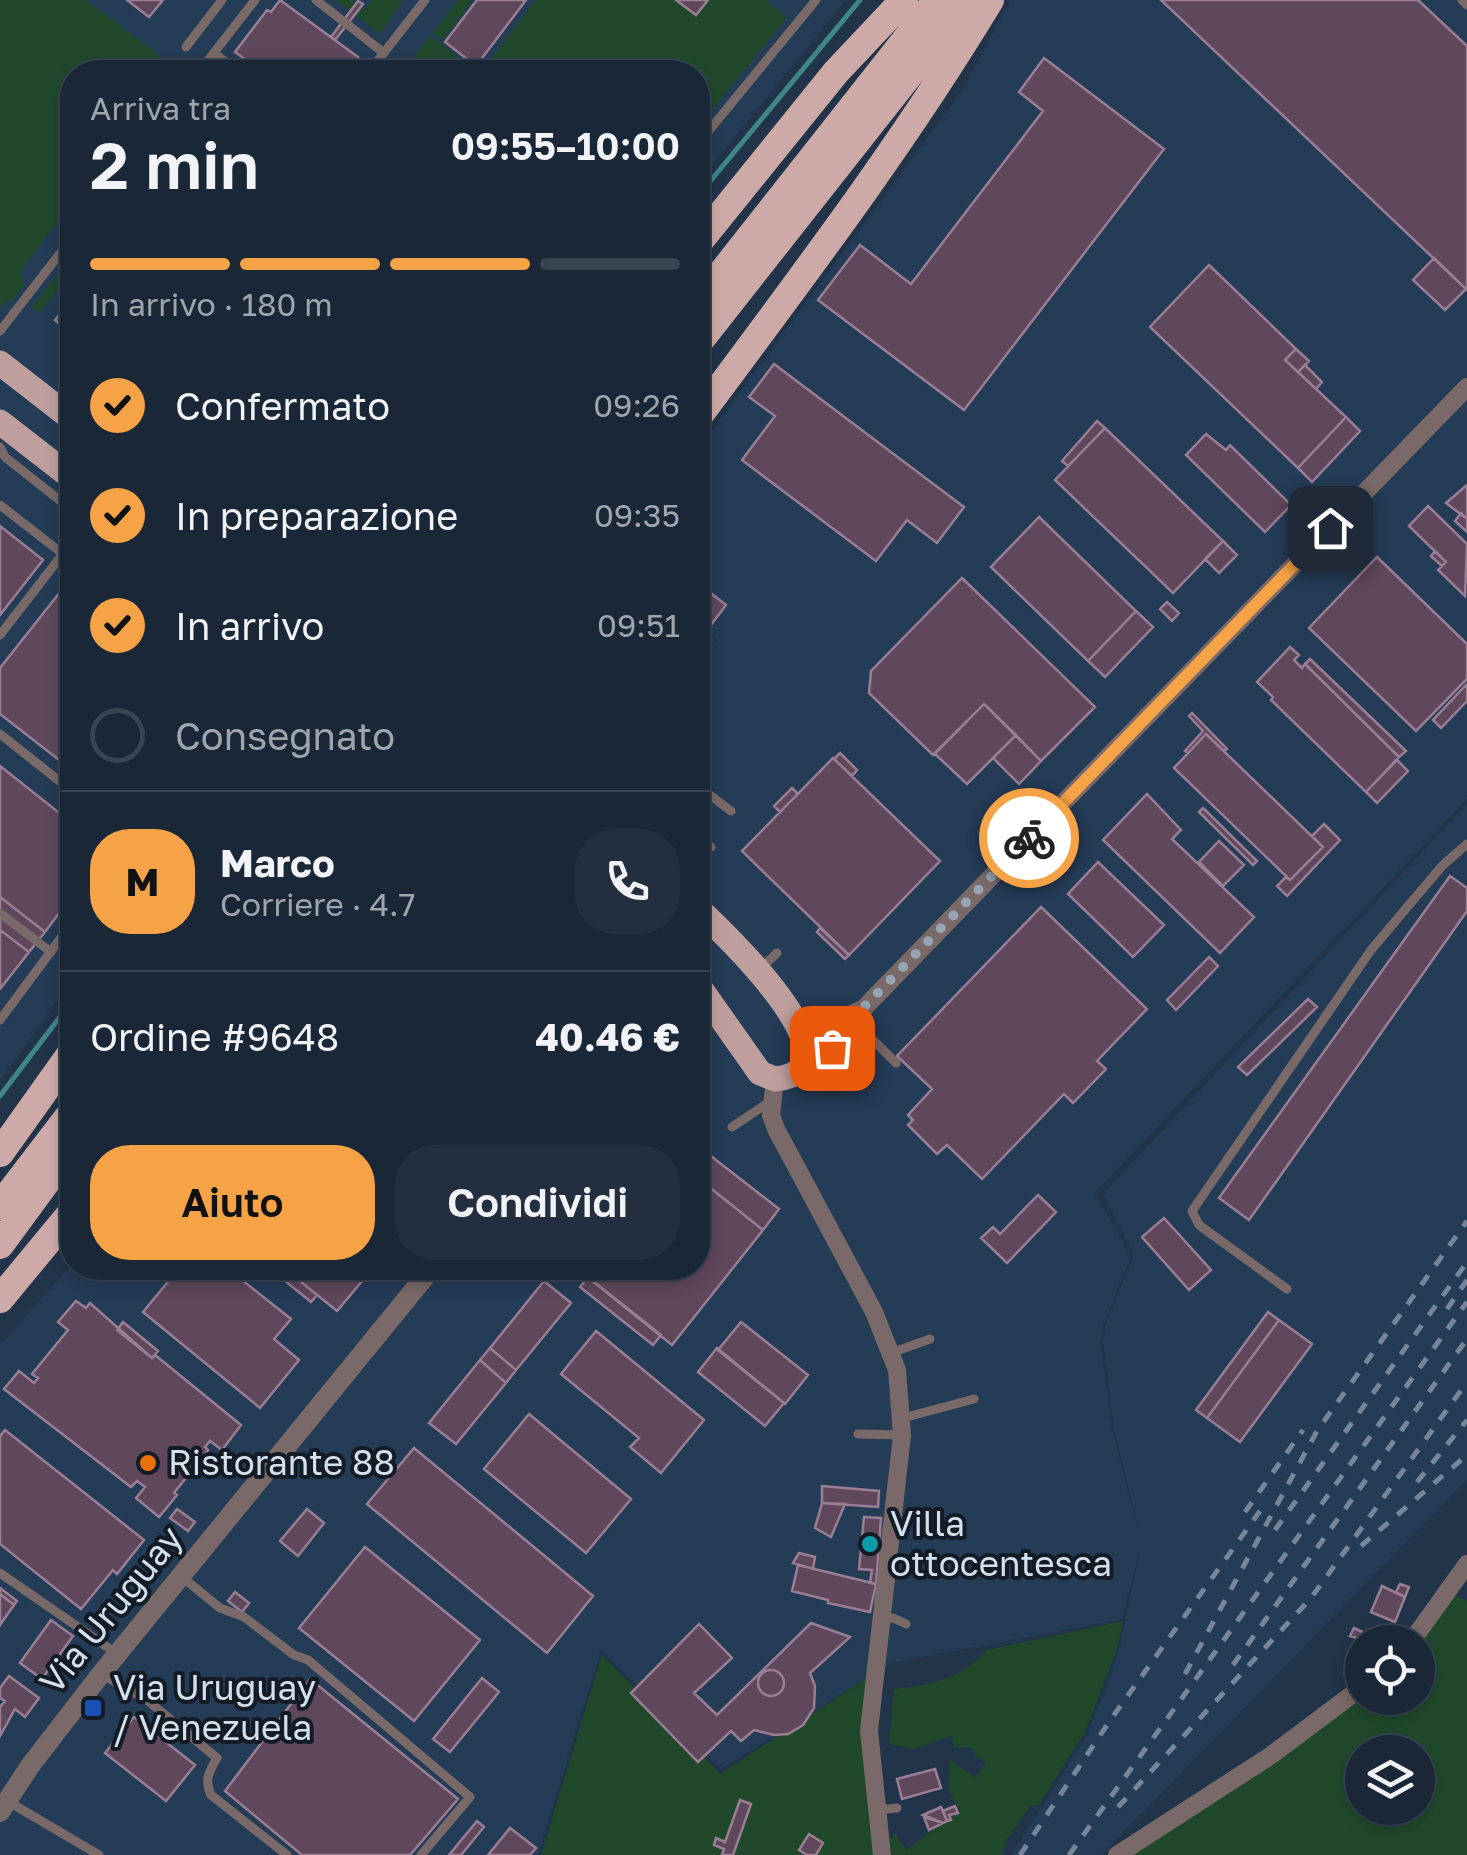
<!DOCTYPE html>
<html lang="it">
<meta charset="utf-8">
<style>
:root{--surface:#1a2737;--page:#232f3f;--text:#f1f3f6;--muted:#9fa5ad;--line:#384452;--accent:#f6a247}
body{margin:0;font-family:"Golos Text",sans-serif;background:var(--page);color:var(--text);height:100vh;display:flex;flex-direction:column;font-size:38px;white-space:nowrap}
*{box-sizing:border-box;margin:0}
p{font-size:32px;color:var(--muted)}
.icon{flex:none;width:55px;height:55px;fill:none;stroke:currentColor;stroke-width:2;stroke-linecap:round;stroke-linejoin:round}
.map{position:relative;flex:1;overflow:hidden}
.sheet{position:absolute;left:60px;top:60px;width:650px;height:1220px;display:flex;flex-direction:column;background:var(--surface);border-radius:40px;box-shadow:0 5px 15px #0003,0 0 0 2px var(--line)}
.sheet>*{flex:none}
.fabs{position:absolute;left:1345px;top:1625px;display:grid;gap:20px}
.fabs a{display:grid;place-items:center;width:90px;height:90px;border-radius:50%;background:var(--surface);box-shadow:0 5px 15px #0003,0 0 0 2px var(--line);font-size:50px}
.pin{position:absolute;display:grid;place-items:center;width:85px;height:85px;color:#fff;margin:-42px;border-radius:20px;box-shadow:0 5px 15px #0006}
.courier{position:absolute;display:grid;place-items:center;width:100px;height:100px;margin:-50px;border:8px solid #f6a247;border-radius:50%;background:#fff;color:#222;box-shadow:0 2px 12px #0007}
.overview em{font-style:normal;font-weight:600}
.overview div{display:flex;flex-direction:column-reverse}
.overview{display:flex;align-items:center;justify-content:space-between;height:170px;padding:0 30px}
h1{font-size:65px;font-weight:600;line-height:75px}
.bar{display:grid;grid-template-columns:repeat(4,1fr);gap:15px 10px;align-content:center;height:120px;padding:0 30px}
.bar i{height:12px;border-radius:8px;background:var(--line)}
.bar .on{background:var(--accent)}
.bar p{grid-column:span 4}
.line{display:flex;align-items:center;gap:25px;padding:0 30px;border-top:2px solid var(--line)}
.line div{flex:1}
.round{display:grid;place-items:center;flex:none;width:105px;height:105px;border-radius:40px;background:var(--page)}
ol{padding:0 30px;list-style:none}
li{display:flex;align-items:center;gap:30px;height:110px}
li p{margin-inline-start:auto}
li .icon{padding:10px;border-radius:50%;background:var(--accent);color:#111;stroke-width:4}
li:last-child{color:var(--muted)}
li i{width:55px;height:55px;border:5px solid var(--line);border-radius:50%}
.cta{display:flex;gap:20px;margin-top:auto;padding:20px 30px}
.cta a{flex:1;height:115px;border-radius:40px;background:var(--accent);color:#111;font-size:40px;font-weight:600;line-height:115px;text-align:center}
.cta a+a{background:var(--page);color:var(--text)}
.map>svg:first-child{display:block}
.built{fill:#253c57}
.green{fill:#20492c;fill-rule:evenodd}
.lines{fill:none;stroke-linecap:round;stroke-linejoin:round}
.stream{stroke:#40848c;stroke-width:5}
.building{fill:#5f475c;stroke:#997e94;stroke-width:2.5}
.service{stroke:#796969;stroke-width:9}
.minor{stroke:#796969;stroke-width:18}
.tertiary{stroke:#796969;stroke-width:20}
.primary{stroke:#bf9f9e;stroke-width:25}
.trunk{stroke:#cdaaa8;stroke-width:28}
.rail{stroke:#768597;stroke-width:5;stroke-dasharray:12 12;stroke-linecap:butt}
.done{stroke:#96a4b4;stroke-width:10;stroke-dasharray:0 18}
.route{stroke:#f6a247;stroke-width:12}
.food-dot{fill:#e8710a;stroke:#131b25;stroke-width:4}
.culture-dot{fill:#0f9aa8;stroke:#131b25;stroke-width:4}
.transit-dot{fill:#1a4fb4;stroke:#131b25;stroke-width:4}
.labels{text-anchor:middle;stroke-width:8;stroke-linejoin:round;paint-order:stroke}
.poi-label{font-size:35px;fill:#d5e0ee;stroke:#131b25;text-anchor:start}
.street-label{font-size:35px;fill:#d5e0ee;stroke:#131b25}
</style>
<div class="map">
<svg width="1467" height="1855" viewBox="0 0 1467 1855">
<rect width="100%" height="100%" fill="#223449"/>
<path class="built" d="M0 0H846L698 182V72H72V980L0 1081Z
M1010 0H1467V799L1095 1193 1131 1256 1103 1326 1101 1344 1112 1429 1142 1545 1114 1429 1103 1342 1105 1326 1134 1254 1103 1194 1467 804V1480L1101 1855H1011L1087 1736 1118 1654 1141 1546 1122 1619 891 1663 721 1769 601 1650 538 1855H0V1345L72 1264V1268H698V450L963 89Z"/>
<path class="green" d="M0 0H86L176 68 173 72H72V203L22 269 23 287 11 302 7 299 0 309Z
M336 0H352L364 10 372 0H403L380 34Z
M458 0H473L443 40 433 33Z
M536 0H765L787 17 698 127V72H481Z
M430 36 472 68 468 72H402Z
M72 255V271L40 313 32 307Z
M1455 1595 1467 1601V1855H1126L1362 1698H1418V1647ZM1362 1752H1418V1808H1362Z
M1123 1621 1116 1652 1085 1732 1039 1805 1030 1806 1006 1841 1002 1855H891L890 1839 895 1833 906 1850 960 1811 949 1791 950 1760 976 1778 986 1761 975 1757 973 1748 954 1747 951 1736 914 1749 889 1744 894 1689C931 1685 961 1679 987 1650Z
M602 1655 720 1774 867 1678 862 1733 874 1855H541Z"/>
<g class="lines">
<path class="stream" d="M698 196 860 0
M0 1096 72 1001"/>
</g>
<path class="building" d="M127 0H163L149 17Z
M280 0 358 57 347 71 349 72H263L235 52 267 10 271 12Z
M477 0H526L476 66 445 42Z
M676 0H708L696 15Z
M1161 0H1418L1467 46V290Z
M358 1 363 4 335 40 331 37Z
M1044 58 1164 149 964 410 818 300 860 245 911 284 1043 111 1019 92Z
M1434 258 1466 289 1445 310 1413 280Z
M1209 265 1296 349 1285 360 1346 417 1298 468 1150 327Z
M65 308 72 314V334L55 320Z
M1296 349 1309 361 1298 372 1285 360Z
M774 364 964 507 937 543 907 520 876 561 742 460 775 416 749 397Z
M1305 365 1322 382 1316 389 1298 372Z
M1346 417 1360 431 1312 482 1298 468Z
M1097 421 1105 428 1068 466 1062 461Z
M1105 428 1223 541 1173 593 1055 480Z
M1206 434 1226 450 1230 445 1291 505 1265 532 1186 455Z
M1467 485V519L1446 503Z
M1428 506 1467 544 1465 596 1438 570 1446 562 1409 526Z
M1461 513 1467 519V532L1455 521Z
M1039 517 1136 611 1088 661 991 567Z
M0 526 43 560 0 615Z
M1223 541 1237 555 1219 573 1205 559Z
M1435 551 1446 562 1442 566 1431 556Z
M1377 557 1467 644V679L1416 731 1309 628Z
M962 578 1095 707 1041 761 984 704 933 755 869 693 871 671Z
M68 582 72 585V770L0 714V668Z
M698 583 726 605 698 642Z
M1167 602 1179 613 1172 621 1160 609Z
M1136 611 1153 627 1105 677 1088 661Z
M703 634 711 640 700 655 698 642Z
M1290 647 1299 655 1294 660 1302 668 1305 664 1399 757 1366 792 1271 700 1273 697 1257 682Z
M1310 659 1406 751 1399 757 1305 664Z
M1467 684V701L1441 728 1433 720Z
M984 704 1016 735 967 784 935 754Z
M1192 713 1227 749 1224 751 1206 734 1188 753 1185 751 1203 731 1189 716Z
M1206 734 1323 847 1290 880 1174 768Z
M1016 735 1041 761 1019 784 993 758Z
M840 753 857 770 852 776 834 759Z
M833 758 940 861 849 955 742 851Z
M1397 760 1408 771 1377 803 1366 792Z
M0 766 72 823V896L45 932 0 897Z
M792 788 798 794 780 812 774 806Z
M1147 794 1181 830 1172 839 1254 917 1220 953 1103 840Z
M1203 808 1257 861 1253 865 1199 812Z
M1324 824 1340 840 1287 896 1277 886 1286 877 1290 880 1323 847 1312 836Z
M1219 841 1244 865 1223 886 1199 862Z
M1098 862 1164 925 1133 957 1068 894Z
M1450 876 1467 888V911L1249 1220 1219 1198Z
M0 897 45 932 29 952 0 930Z
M1041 907 1147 1009 1097 1061 1106 1069 1073 1103 1064 1094 982 1179 947 1145 937 1154 908 1125 913 1120 908 1115 932 1089 897 1056Z
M820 928 849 955 845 959 817 932Z
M0 930 29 952 0 989Z
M1209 957 1218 966 1176 1010 1167 1000Z
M1308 999 1317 1007 1247 1075 1238 1067Z
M698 1146 779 1209 763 1230 698 1178Z
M698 1178 763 1230 672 1345 576 1268H698Z
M1038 1195 1056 1212 1007 1263 981 1238 993 1227 1000 1234Z
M1164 1218 1211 1270 1189 1290 1142 1237Z
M158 1268H227L291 1319 274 1339 299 1360 260 1408 143 1312 171 1278Z
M269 1268H284L317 1295 311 1302Z
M284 1268H373L337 1311Z
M588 1277 661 1335 653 1345 580 1287Z
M544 1281 571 1303 516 1370 490 1348Z
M76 1301 86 1308 90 1303 152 1358 155 1355 241 1425 222 1450 210 1441 205 1447 208 1450 174 1493 177 1495 159 1517 136 1498 145 1487 137 1481 131 1487 4 1389 19 1371 34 1383 38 1378 32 1374 68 1330 58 1322Z
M1268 1312 1279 1320 1207 1418 1196 1410Z
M1279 1320 1312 1344 1240 1442 1207 1418Z
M123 1322 158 1351 152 1358 117 1330Z
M741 1322 808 1375 785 1404 718 1350Z
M596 1331 704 1420 661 1473 630 1447 639 1438 561 1374Z
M490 1348 516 1370 506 1383 480 1360Z
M717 1348 784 1403 765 1426 698 1372Z
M480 1360 506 1383 456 1444 429 1423Z
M529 1414 631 1499 586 1553 484 1469Z
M5 1430 144 1540 117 1574 113 1570 81 1609 0 1544V1436Z
M414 1448 593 1596 547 1653 367 1504Z
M822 1486 879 1491 878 1507 822 1503Z
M822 1503 845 1504 831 1537 815 1528Z
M177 1509 195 1522 188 1531 170 1518Z
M307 1509 324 1523 298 1556 280 1541Z
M864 1517 881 1518 876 1584 870 1583 872 1570 859 1569Z
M365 1547 480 1640 414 1721 299 1628Z
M799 1553 815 1557 813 1569 793 1563Z
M798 1565 876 1584 870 1612 828 1603V1600L792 1591Z
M1400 1584 1409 1587 1405 1597 1396 1592Z
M1382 1586 1405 1597 1395 1622 1371 1612Z
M0 1588 17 1601 14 1605 0 1594Z
M235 1592 249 1603 242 1612 228 1601Z
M0 1594 14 1605 0 1625Z
M51 1620 73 1636 42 1679 20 1663Z
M811 1623 850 1637 810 1673 815 1686 814 1708 803 1725 788 1734 774 1735 754 1730 741 1741 731 1731 698 1762 631 1693 699 1624 732 1658 694 1693 717 1715Z
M1354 1628 1373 1637 1370 1642 1350 1636Z
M758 1683a13 13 0 1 1 26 0a13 13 0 1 1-26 0Z
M9 1676 39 1698 25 1717 15 1709 0 1736V1707L5 1701 0 1698V1688Z
M482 1678 499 1692 450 1752 433 1739Z
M310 1679 458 1799 410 1855H302L225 1791Z
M134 1717 195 1765 166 1801 105 1753Z
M935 1769 941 1788 902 1799 897 1779Z
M740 1800 751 1804 733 1855H722L724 1849 714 1845 716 1838 725 1842Z
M955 1806 958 1813 949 1815 951 1820 947 1821 943 1811Z
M941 1807 947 1821 943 1823 923 1815Z
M924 1817 943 1823 929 1830Z
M477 1821 484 1827 461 1855H449Z
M510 1828 536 1848 530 1855H488Z
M809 1834 823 1843 816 1855H807L799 1850Z"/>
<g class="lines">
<path class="service" d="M316 0 384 53
M1462 0 1467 5
M186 47 222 0
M214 53 239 72
M199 72 255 0
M369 72 425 0
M698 144 816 0
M0 331 72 238
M0 447 5 457 72 510
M0 505 72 561
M0 635 72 542
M0 734 72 791
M698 786 731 811
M698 837 711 847
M0 913 51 952
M759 970 777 953
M0 1020 72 923
M854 1021 896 1063
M732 1127 771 1101
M1287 1289 1199 1225 1192 1211 1371 950 1442 866 1467 844
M891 1353 930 1339
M903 1418 974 1399
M858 1434 902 1435
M0 1573 117 1654
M182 1577 220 1608 244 1617 294 1655 308 1660 470 1797 421 1855
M881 1621 893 1618 906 1624
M101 1674 147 1700 217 1758C209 1772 204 1780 211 1795L287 1855
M9 1802 99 1855
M877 1810 897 1808"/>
<path class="minor" d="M794 1017C819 1026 837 1022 860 1010
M798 1071C828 1062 848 1033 865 1007L1467 387
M775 1079 771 1115 776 1129 874 1312 897 1370 902 1435 869 1731 882 1855
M1411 1642 1467 1564
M1117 1855 1270 1756 1362 1687"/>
<path class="tertiary" d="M0 1812 30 1766 101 1674 432 1268"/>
<path class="primary" d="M0 363 72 419
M0 422 72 478
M698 909C721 930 869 1070 775 1079L760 1073 698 985"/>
<path class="trunk" d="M698 243 836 72 904 0
M698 303 937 0
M698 343 968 0
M698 417C799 281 902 146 990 0
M0 1153 72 1052
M0 1206 72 1112
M0 1245 72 1147
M0 1299 72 1212"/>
<path class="rail" d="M1447 1309 1467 1280
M1417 1482 1467 1420
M1245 1512 1303 1430
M1275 1530 1467 1262
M1361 1546 1467 1455
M1233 1665 1467 1339
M1185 1674 1317 1431 1467 1221
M1118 1807 1311 1598 1467 1382
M1020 1855 1111 1719 1260 1511
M1069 1855 1467 1302"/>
</g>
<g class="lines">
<path class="done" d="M832 1048 864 1007 1029 838"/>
<path class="route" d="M1029 838 1330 528"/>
</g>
<circle class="food-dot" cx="148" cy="1463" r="10"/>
<circle class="culture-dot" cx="870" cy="1544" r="10"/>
<rect class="transit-dot" x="83" y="1698" width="20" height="20" rx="5"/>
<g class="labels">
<g class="poi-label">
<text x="168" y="1475">Ristorante 88</text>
<text x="890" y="1536">Villa<tspan x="890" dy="40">ottocentesca</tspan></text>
<text x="113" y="1700">Via Uruguay<tspan x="113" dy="40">/ Venezuela</tspan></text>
</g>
<g class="street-label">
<text transform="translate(111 1610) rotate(-51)" y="12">Via Uruguay</text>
</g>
</g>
</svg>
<div class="fabs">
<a><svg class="icon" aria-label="locate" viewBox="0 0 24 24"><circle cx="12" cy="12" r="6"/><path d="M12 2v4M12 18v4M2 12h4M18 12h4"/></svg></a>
<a><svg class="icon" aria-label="layers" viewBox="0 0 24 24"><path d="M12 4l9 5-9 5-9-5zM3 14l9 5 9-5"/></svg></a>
</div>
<div class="pin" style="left:832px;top:1048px;background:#ea580c"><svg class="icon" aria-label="bag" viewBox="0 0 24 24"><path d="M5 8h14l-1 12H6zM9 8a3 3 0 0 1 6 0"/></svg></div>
<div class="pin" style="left:1330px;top:528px;background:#1f2937"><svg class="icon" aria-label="home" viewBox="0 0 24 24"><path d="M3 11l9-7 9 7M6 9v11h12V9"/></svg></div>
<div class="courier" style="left:1029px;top:838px"><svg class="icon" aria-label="bike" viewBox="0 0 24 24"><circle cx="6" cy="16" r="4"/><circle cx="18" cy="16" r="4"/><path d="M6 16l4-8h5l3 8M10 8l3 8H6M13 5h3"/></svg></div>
<section class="sheet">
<div class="overview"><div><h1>2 min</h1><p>Arriva tra</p></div><em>09:55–10:00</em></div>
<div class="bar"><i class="on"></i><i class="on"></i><i class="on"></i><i></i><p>In arrivo · 180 m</p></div>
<ol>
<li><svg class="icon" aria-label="check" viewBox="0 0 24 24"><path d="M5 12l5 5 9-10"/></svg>Confermato<p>09:26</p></li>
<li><svg class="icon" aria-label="check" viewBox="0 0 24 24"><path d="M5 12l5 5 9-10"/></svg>In preparazione<p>09:35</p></li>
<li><svg class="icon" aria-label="check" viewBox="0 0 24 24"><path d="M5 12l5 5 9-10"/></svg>In arrivo<p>09:51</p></li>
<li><i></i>Consegnato</li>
</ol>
<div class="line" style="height:180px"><b class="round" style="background:var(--accent);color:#111">M</b><div><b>Marco</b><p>Corriere · 4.7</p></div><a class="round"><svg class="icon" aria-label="phone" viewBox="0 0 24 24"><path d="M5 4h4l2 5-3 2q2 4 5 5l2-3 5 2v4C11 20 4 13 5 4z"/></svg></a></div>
<div class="line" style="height:130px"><div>Ordine #9648</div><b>40.46 €</b></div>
<div class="cta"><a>Aiuto</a><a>Condividi</a></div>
</section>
</div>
